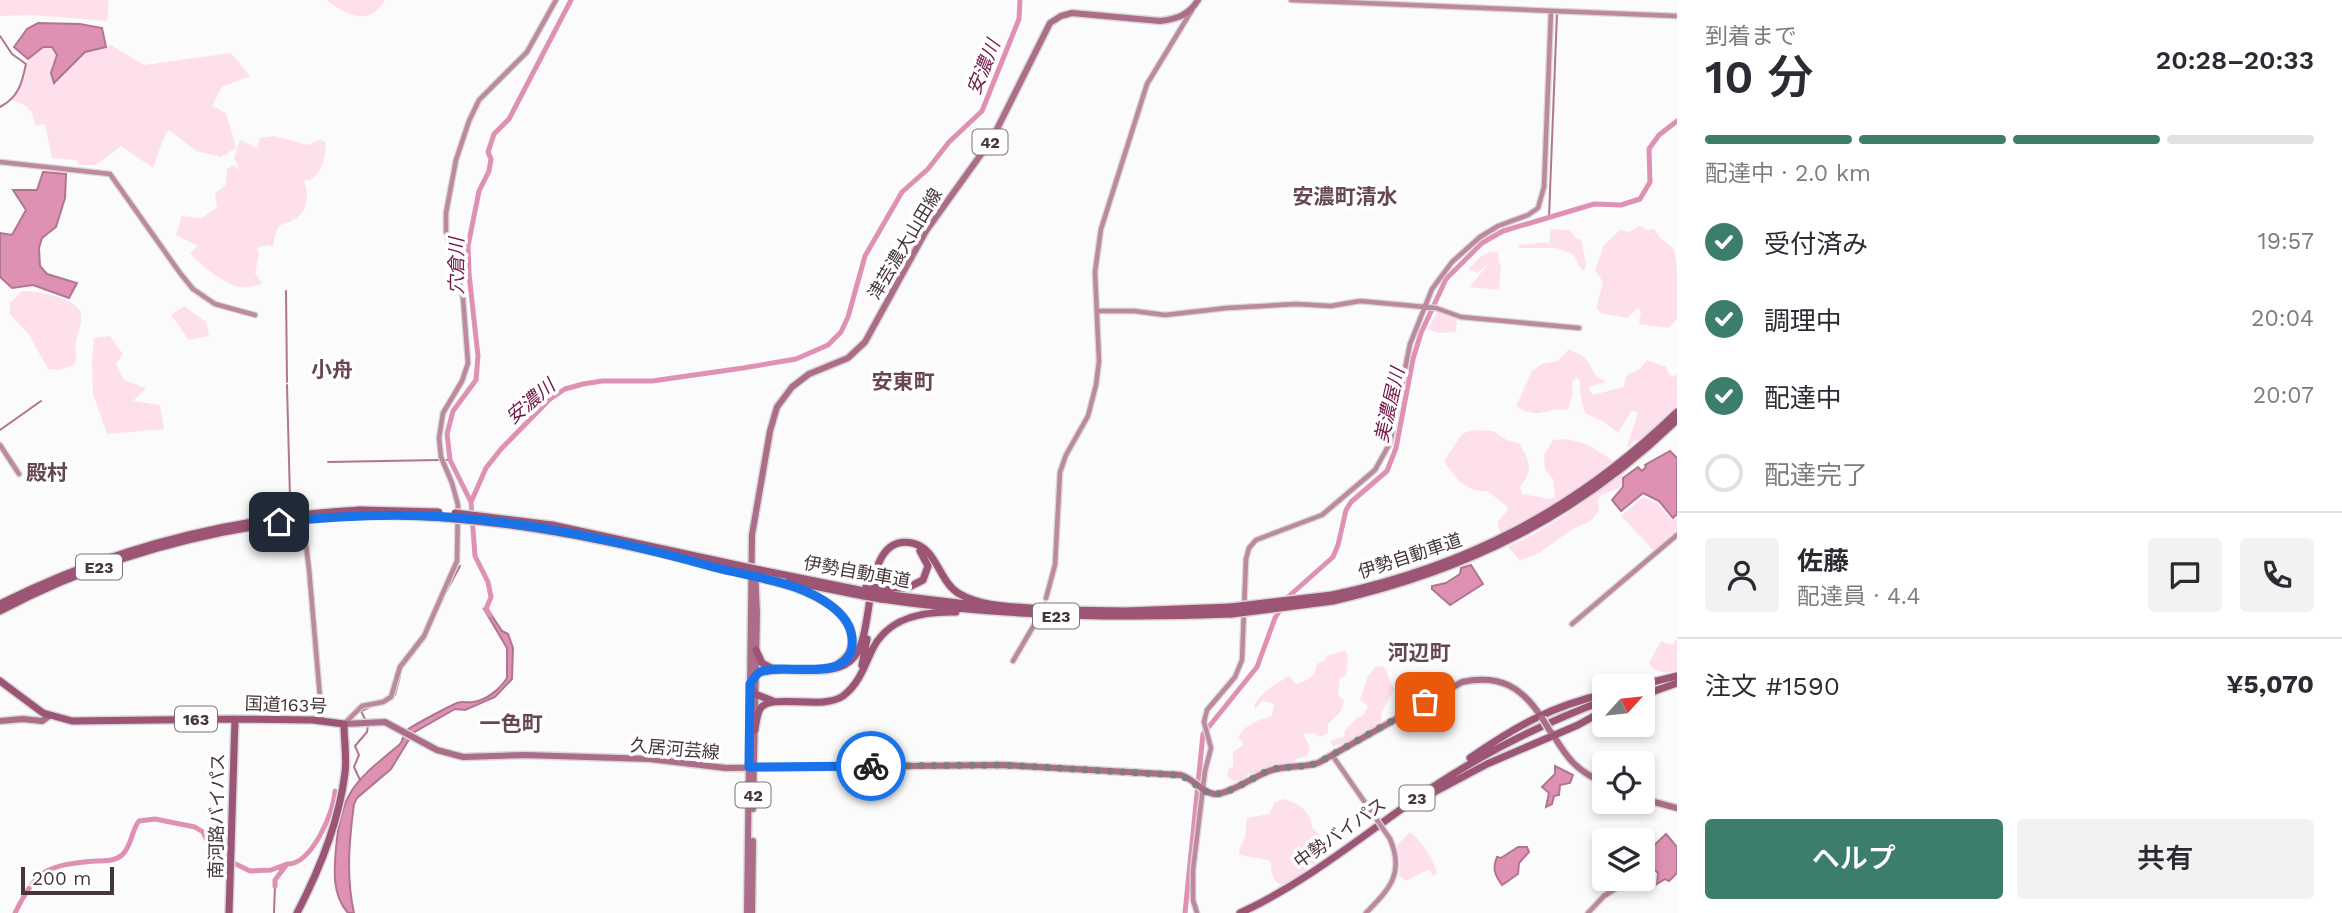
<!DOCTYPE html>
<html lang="ja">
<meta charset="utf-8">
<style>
:root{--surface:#fff;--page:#f2f2f3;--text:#2b2b33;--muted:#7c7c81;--line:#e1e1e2;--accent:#3d7d6b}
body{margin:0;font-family:"Work Sans","Noto Sans JP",sans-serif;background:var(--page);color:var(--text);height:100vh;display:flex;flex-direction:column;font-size:26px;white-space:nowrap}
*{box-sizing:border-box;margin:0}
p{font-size:23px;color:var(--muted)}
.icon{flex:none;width:38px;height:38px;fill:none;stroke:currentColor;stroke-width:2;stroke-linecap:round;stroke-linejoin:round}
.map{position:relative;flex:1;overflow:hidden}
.side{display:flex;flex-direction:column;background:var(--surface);width:665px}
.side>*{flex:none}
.needle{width:46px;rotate:63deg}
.buttons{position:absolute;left:1592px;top:674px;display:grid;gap:14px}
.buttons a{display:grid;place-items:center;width:63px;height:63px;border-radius:7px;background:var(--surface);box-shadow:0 4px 10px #0003;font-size:35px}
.scale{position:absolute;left:21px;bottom:18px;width:93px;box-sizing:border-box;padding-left:7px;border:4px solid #46363c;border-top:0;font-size:19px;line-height:24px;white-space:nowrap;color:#46363c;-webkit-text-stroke:5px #fff;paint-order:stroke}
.pin{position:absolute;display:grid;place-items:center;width:60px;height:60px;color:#fff;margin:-30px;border-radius:14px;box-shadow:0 4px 10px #0006}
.courier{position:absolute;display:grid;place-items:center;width:70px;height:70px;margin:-35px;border:5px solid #1a73e8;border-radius:50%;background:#fff;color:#222;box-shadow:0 2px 9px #0007}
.headline em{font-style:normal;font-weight:600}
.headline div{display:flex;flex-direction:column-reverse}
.headline{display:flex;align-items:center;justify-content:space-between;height:119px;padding:0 28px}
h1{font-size:46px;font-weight:600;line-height:52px}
.bar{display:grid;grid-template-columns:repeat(4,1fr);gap:10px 7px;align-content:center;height:84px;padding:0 28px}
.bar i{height:9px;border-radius:5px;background:var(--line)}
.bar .selected{background:var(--accent)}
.bar p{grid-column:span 4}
.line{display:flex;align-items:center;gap:18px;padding:0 28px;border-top:2px solid var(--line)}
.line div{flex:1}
.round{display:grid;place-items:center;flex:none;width:74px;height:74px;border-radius:7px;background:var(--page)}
ol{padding:0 28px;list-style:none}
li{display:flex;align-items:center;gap:21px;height:77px}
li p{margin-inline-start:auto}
li .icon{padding:7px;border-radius:50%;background:var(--accent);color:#fff;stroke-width:4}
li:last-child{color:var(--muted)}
li i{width:38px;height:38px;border:4px solid var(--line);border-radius:50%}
.primary-button{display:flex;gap:14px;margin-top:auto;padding:14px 28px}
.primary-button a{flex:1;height:80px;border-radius:7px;background:var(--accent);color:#fff;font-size:28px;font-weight:600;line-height:80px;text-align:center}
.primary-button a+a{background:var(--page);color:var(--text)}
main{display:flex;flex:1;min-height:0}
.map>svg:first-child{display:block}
.green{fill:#fee0ec}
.water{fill:#df91b3;stroke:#b1768f;stroke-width:2}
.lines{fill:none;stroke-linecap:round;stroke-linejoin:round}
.stream{stroke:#b1768f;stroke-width:2}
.river{stroke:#df91b3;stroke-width:5}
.secondary-tunnel{stroke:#d7d4d5;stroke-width:4.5;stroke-dasharray:4.5 2;stroke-linecap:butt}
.secondary-casing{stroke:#dad8d9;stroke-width:7}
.primary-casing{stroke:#dad8d9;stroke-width:9}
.highway-casing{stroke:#dad8d9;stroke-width:10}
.secondary{stroke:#bd899e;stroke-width:4.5}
.primary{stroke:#ac6d88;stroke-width:6}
.highway{stroke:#9d5575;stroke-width:7}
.secondary-bridge-casing{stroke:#dad8d9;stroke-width:7;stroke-linecap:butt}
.primary-bridge-casing{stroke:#dad8d9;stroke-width:9;stroke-linecap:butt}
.highway-bridge-casing{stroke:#dad8d9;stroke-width:10;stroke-linecap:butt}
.secondary-bridge{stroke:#bd899e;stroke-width:4.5}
.primary-bridge{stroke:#ac6d88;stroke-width:6}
.highway-bridge{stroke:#9d5575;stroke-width:7}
.done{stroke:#857b7f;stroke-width:7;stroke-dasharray:0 12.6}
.route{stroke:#1a73e8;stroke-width:9}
.labels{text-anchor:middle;stroke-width:7;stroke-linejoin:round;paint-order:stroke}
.shield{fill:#fff;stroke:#7e7276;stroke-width:2}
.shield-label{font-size:16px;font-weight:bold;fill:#46363c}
.street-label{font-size:18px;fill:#46363c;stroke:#fff}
.water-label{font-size:19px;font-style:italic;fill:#711647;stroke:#fff}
.quarter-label{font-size:21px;font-weight:bold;fill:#674654;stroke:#fff}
</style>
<main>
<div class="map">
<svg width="1677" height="913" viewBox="0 0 1677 913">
<rect width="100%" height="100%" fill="#fbfbfb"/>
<path class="green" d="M0 0H109L107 21 32 15 0 16Z
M326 0H385C369 28 347 15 326 0Z
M111 45 144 65 231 53 250 76 222 87 212 106 226 113 236 148 221 157 196 151 169 130C160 142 159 154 153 168L121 146 96 165H79L77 160 52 158 45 124 36 126 31 111 26 107 38 103 26 106 10 99 25 76 28 59 43 47H52L57 55 51 73 85 52Z
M275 136 307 145 319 140 326 142C326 156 322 172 310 180H304C309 196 309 211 292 221 289 223 284 222 281 225 275 230 274 240 273 247L267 245 257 248 259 254 255 273 262 284C255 286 246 288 239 287 225 284 198 264 190 253L198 246 176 235 182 216 201 218 217 208 215 193 226 185 227 169 232 165 240 170 234 158 240 140 257 148 260 138Z
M1640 226 1647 230 1654 229 1661 239 1674 249 1677 269V319L1669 328 1639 324 1641 311 1638 308 1627 318 1601 313 1596 308 1603 282 1595 270 1604 245 1620 230 1629 232Z
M1551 229 1570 230 1577 239 1581 240 1586 264 1584 271 1579 266 1574 255 1556 248H1519V245L1549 242Z
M1490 252H1498L1499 263 1501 264 1499 290 1470 287 1488 264 1477 273 1469 269 1480 257Z
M22 291C37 291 79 298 81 314 83 323 77 333 76 342 75 349 77 356 75 364L60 370 48 369 29 335 10 314V303Z
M184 306 206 322 209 336 189 340 171 315Z
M1437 312 1457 319 1456 332 1438 333 1428 329Z
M110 336 123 354 116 364 124 380 146 388 133 401 160 405 164 429 107 434 93 394 92 365 94 338Z
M1569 349 1585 357 1596 376 1606 382 1588 387 1593 395 1623 387 1627 375 1640 369 1647 360 1666 367 1670 375 1675 376 1677 373V406L1643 439 1634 441 1629 447 1627 446 1638 413 1632 410 1618 433 1602 421 1585 413 1580 393V381L1577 378 1572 381 1573 393 1568 410C1544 406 1542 422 1516 406L1532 371 1542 364 1558 361Z
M1472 430 1493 431 1507 440 1519 443C1530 463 1534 468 1520 487L1522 494 1549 499 1555 497 1553 479 1545 470 1544 455 1553 440C1576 436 1596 448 1614 462L1572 494 1501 535 1497 522 1508 510 1507 506 1487 491C1464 492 1455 477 1444 461L1462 434Z
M1622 473 1621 487 1601 495 1598 499 1599 510 1592 520 1571 530 1539 553 1520 561 1508 547C1549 529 1587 500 1622 473Z
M1643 497 1658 504 1673 521 1677 518V532L1654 551 1621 516Z
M1677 639V671L1665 673 1653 669 1649 663 1661 641 1672 645Z
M1345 650 1348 656 1346 675 1340 678 1338 694 1344 701C1342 713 1336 716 1328 724V733L1320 737 1314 733 1303 734 1310 747 1307 756 1296 759 1292 765 1270 767 1253 776 1249 773 1240 783 1238 780 1234 782 1227 776 1229 769 1233 766V752L1243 745 1242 741 1238 738C1245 724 1258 720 1272 716L1274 704 1262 701 1255 709 1254 706C1262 690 1275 685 1289 676L1296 684C1308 680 1315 678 1317 664L1325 660 1327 656Z
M1382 666 1385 668 1394 690 1381 713 1382 724 1353 741 1333 746 1330 741 1345 736 1344 731 1356 719 1364 715 1368 706 1360 700 1368 676 1375 667Z
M1284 799C1300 804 1310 811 1313 829L1320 835 1331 851 1284 886C1273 883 1271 873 1271 863L1268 860 1240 855 1239 850 1245 837 1247 818 1269 814 1275 802Z
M1410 832C1421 841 1434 858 1437 874L1433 876 1429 869 1406 881 1399 876 1400 863 1397 845Z"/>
<path class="water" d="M38 23 80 24 102 28 106 47 85 52 54 83 51 73 57 55 52 47H43L28 59 14 47 27 29Z
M43 172 66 174 65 198 56 227 42 238 39 248 40 266 47 274 77 283 69 298 33 285 12 288 0 277V233L12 235 26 210 13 190H37Z
M1670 451 1677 458V514L1673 518 1659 501 1643 493 1621 511 1612 500 1623 487V478L1638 467 1642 471 1646 467 1645 465Z
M1471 565 1483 584 1450 605 1432 589V586L1446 583 1460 574 1461 568Z
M484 609 488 610 502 631 508 634 513 648 512 679 495 697 465 710 455 709 413 733 391 769 357 798 354 804C349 841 346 877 354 913H348C332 895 334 871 336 848 341 790 357 780 399 745 404 741 402 736 406 731 411 726 450 706 457 703 463 701 468 703 473 702 487 700 500 689 507 678V648Z
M1555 766 1573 775 1570 783 1560 785 1559 795 1554 796 1552 804 1546 807 1549 793 1542 787 1555 774Z
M1666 834 1677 847V873L1669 881 1665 879 1657 884 1658 873 1649 865H1643V856Z
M1518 847H1527L1529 852 1519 863 1518 874 1502 885C1495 875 1492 869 1497 857L1501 858Z"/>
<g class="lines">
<path class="stream" d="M0 36 12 54 26 64C22 83 19 97 0 107
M1549 217 1557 13
M286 291 287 382
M287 385 290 499
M0 430 41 401
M445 460H450
M328 462 439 460
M446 592 460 566
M409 659 425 639
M382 704 395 695 400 676
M365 719 361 711 370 707
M360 780 354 767 359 755 355 746 367 732 368 725
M274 913 275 886"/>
<path class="river" d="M471 502 450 460 447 434 453 411 476 380 478 356 469 274 468 246 479 191 489 171 491 159 488 152 494 134 509 119 571 0
M490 615 486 609 491 597 488 582 475 556 471 502 486 468 501 449 550 399 565 389 583 384 602 381H652L743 368 796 359 828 345 841 332 848 317 865 256 902 192 928 169 949 142 982 111 1019 19 1020 0
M275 886V880L287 864C311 865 334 813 335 791
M15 913C37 869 47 865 96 861 105 861 115 861 122 855 132 846 131 831 139 821L155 819 195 827 203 832 213 853 250 871 271 870 287 864
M1185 913 1203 734 1257 667 1275 618 1288 597 1333 557 1338 545 1346 510 1351 502 1387 471 1396 448 1413 359 1421 333 1446 279 1482 243 1503 231 1594 204 1621 205 1640 199 1650 182 1649 149 1659 135 1677 121"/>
<path class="secondary-tunnel" d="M1034 625 1046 598"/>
<g class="secondary-casing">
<path id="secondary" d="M1291 0 1677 16
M0 162 110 174 180 273 193 289 215 304 255 315
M1097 311H1134L1165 315 1227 308 1296 304 1331 306 1360 301 1436 308 1461 317 1579 328
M0 445 19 474
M300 523 304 529 309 569 322 721
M1046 598 1055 565 1060 472 1066 455 1088 416 1096 385 1099 361 1095 272 1101 229 1147 84 1192 10
M1572 624 1677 535
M1013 661 1034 625
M344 724 362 706 383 702 391 697 400 667 424 636 457 561 458 505 452 483 441 457 439 438 443 413 462 381 468 363 463 298 446 231V213L456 160 469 121 479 100 527 52 556 0
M1332 755 1373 814
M1197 913 1193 900V870L1205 771 1211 748 1204 722 1207 710 1235 677 1242 660 1246 559 1249 548 1256 540 1322 515 1375 470 1390 443 1410 344 1432 289 1452 262 1480 237 1498 226 1528 215 1538 208 1544 187 1551 11
M1366 913C1389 889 1405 874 1390 839
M1588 913 1604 896 1632 878"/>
</g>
<g class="primary-casing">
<path id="primary" d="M0 721 23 719 42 721 49 716
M344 724 385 722 437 750 463 757 525 755 650 759 726 768 1003 765 1181 775C1194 779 1201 792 1214 794 1228 795 1255 776 1269 771 1285 765 1302 768 1318 763L1462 682C1500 674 1522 687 1542 718
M1552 733C1567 758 1577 772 1605 783
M1643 799 1677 808
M753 809 757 613 755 571
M747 913 752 535 770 431 777 407 792 387 809 374 848 358 865 342 926 231 992 139 1050 23 1061 16 1072 13 1160 21C1177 19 1189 15 1198 0
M752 913 753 841"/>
</g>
<g class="highway-casing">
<path id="highway" d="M760 570 864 591
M760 578C789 584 848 601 852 637 854 649 847 658 838 664
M789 581 864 596
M885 588H907L923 580 928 566 920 551
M883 594 983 606
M1332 595C1468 566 1577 509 1677 412
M881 599C998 616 1114 619 1232 614
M1333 601C1466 571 1578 516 1677 420
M0 604C113 547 234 517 360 510
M1057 610 1126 611 1231 607
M0 611C111 552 234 522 360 515
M756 650 762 663 773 669
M862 665 867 639
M0 681 43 713 72 721 235 719 313 720 344 724C344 740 347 757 345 773 339 821 319 871 297 913
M1636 686 1677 676
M1643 695 1677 683
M773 701 755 694 750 684 758 673C787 663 835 682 855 656 876 630 861 533 912 543 937 548 938 580 958 593 987 611 1029 605 1062 611
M755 730C756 723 757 714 760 709 770 692 822 711 843 696 859 684 864 667 872 650 888 617 923 611 956 612
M1470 758C1515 727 1551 706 1605 694
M1427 796 1487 764 1578 725 1605 710
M229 913 235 719
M1240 913C1310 881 1369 830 1433 787 1487 751 1544 723 1605 700"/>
</g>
<use href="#secondary" class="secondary"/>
<use href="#primary" class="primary"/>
<use href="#highway" class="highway"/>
<g class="secondary-bridge-casing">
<path id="secondary-bridge" d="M1373 814 1390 839"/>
</g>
<g class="primary-bridge-casing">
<path id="primary-bridge" d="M1542 718 1550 731"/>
</g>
<g class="highway-bridge-casing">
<path id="highway-bridge" d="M360 510 439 512
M455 513 552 525 760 570
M360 515C496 513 628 545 760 576
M866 586 885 588
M864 591 883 594
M864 596 881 599
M1231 607 1332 595
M1232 614 1333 601"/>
</g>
<use href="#secondary-bridge" class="secondary-bridge"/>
<use href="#primary-bridge" class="primary-bridge"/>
<use href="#highway-bridge" class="highway-bridge"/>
</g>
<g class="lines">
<path class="done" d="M871 766 1003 765 1176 775C1192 777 1199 792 1214 794 1231 795 1257 773 1274 769 1289 766 1303 768 1318 763L1425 702"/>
<path class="route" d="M279 522C335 516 391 513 448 517 537 523 628 543 713 567 740 574 769 578 795 587 817 595 850 612 852 638 857 687 783 661 760 672 755 675 753 680 750 684L749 767 871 766"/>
</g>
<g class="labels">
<g class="shield">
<rect x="972.5" y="129.5" width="35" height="25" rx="5"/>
<rect x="76" y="554.5" width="46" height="25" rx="5"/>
<rect x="1033" y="603.5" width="46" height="25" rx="5"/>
<rect x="175" y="706.5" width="42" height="25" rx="5"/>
<rect x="735.5" y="782.5" width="35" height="25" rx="5"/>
<rect x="1399.5" y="785.5" width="35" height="25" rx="5"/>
</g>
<g class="shield-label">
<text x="990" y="148">42</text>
<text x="99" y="573">E23</text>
<text x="1056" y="622">E23</text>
<text x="196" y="725">163</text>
<text x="753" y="801">42</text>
<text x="1417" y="804">23</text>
</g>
<g class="street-label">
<text transform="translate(905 244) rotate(-59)" y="6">津芸濃大山田線</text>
<text transform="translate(1410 556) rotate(-18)" y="6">伊勢自動車道</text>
<text transform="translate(857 572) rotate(10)" y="6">伊勢自動車道</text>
<text transform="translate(286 705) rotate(2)" y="6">国道163号</text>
<text transform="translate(675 749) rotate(5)" y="6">久居河芸線</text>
<text transform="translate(217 816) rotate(-89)" y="6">南河路バイパス</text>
<text transform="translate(1340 833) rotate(-35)" y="6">中勢バイパス</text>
</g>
<g class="water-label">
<text transform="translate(983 67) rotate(-68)" y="7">安濃川</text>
<text transform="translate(456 266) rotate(-90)" y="7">穴倉川</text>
<text transform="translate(530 401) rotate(-40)" y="7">安濃川</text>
<text transform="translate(1389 405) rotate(-77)" y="7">美濃屋川</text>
</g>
<g class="quarter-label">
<text x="1345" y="204">安濃町清水</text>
<text x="332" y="377">小舟</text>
<text x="903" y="389">安東町</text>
<text x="47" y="480">殿村</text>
<text x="1419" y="660">河辺町</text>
<text x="511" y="731">一色町</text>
</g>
</g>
</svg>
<div class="buttons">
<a><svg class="needle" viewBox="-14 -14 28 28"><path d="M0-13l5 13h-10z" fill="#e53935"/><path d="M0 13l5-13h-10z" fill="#7c7c81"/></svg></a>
<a><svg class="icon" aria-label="locate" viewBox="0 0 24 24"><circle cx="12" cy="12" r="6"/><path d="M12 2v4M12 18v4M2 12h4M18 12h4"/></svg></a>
<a><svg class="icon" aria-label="layers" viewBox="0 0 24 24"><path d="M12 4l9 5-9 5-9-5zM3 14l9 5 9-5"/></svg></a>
</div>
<div class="scale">200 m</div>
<div class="pin" style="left:1425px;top:702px;background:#ea580c"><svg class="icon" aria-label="bag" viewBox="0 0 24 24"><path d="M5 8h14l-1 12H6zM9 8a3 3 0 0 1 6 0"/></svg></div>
<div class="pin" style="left:279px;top:522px;background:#1f2937"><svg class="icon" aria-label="home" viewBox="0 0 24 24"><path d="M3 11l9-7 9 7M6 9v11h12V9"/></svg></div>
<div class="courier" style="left:871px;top:766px"><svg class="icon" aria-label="bike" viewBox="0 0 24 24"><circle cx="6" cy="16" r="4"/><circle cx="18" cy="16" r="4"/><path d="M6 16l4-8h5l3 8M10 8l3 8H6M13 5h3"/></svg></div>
</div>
<section class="side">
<div class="headline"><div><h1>10 分</h1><p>到着まで</p></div><em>20:28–20:33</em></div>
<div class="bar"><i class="selected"></i><i class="selected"></i><i class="selected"></i><i></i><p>配達中 · 2.0 km</p></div>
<ol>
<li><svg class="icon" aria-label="check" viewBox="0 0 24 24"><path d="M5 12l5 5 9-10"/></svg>受付済み<p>19:57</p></li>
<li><svg class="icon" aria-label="check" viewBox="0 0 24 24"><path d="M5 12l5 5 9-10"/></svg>調理中<p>20:04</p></li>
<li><svg class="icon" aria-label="check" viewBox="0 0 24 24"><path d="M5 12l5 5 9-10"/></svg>配達中<p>20:07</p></li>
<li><i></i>配達完了</li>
</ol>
<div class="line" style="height:126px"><a class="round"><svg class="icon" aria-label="person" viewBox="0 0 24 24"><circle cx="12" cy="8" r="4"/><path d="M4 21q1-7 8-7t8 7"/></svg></a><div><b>佐藤</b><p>配達員 · 4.4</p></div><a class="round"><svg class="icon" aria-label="chat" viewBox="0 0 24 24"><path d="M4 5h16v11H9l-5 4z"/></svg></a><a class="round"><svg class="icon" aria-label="phone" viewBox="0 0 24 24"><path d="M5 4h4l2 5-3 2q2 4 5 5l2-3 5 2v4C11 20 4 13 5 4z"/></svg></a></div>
<div class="line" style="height:91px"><div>注文 #1590</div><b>¥5,070</b></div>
<div class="primary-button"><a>ヘルプ</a><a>共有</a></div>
</section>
</main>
